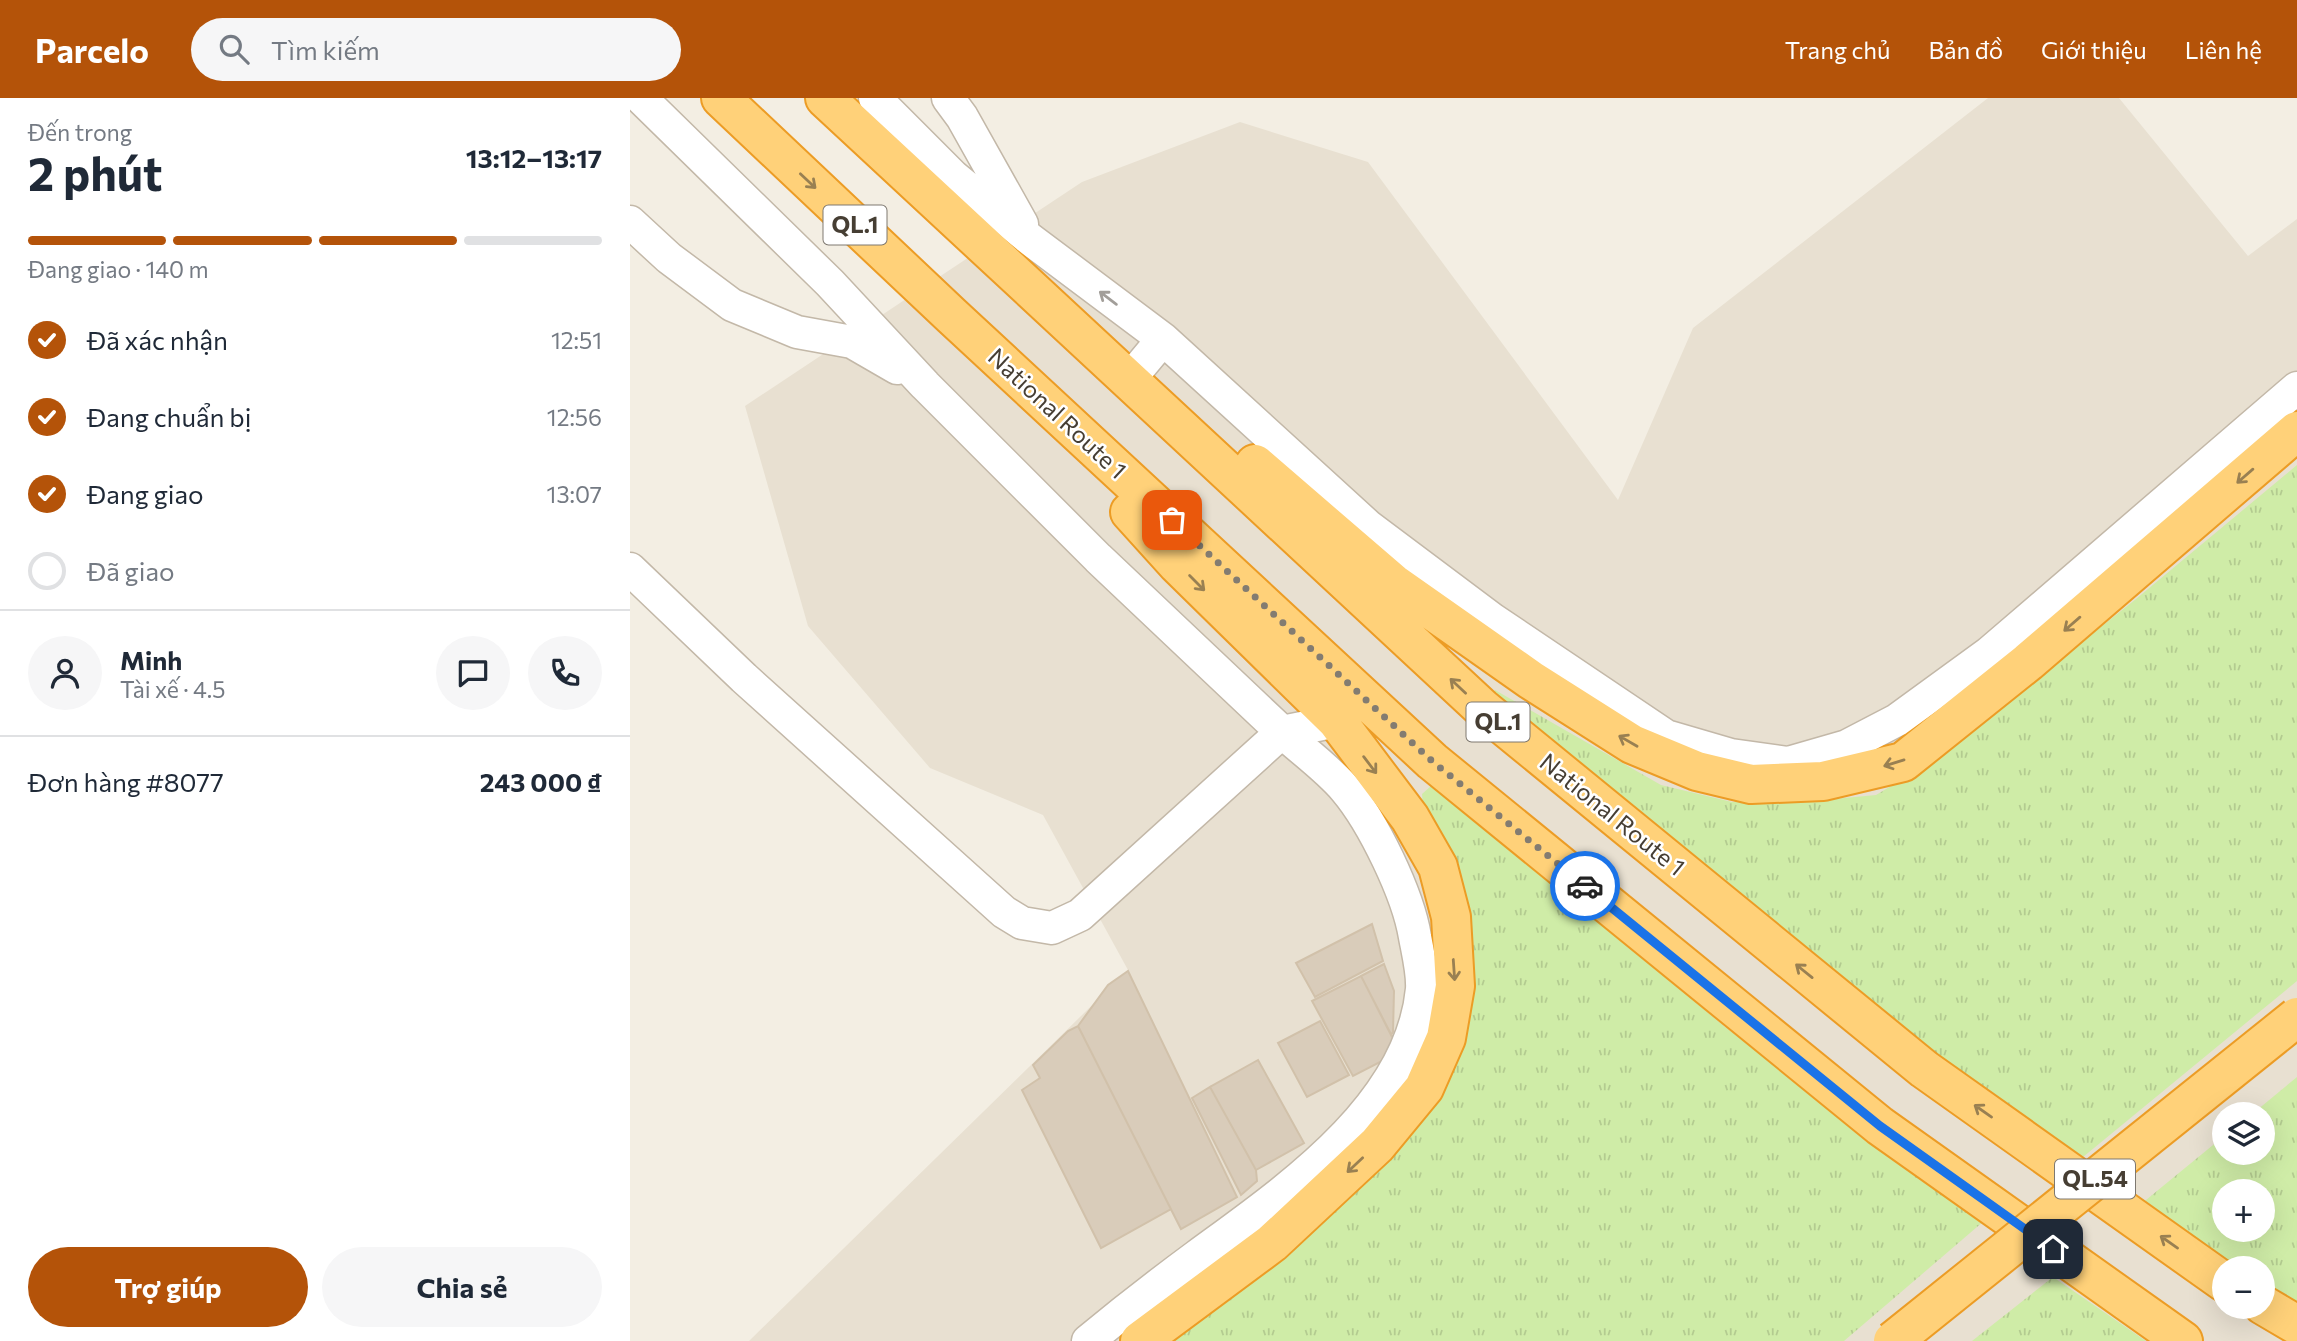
<!DOCTYPE html>
<html lang="vi">
<meta charset="utf-8">
<style>
:root{--surface:#fff;--page:#f6f6f7;--text:#1f2937;--muted:#747a83;--line:#e0e1e3;--accent:#b45309}
body{margin:0;font-family:Commissioner,sans-serif;background:var(--page);color:var(--text);height:100vh;display:flex;flex-direction:column;font-size:26px;white-space:nowrap}
*{box-sizing:border-box;margin:0}
p{font-size:23px;color:var(--muted)}
.icon{flex:none;width:38px;height:38px;fill:none;stroke:currentColor;stroke-width:2;stroke-linecap:round;stroke-linejoin:round}
.map{position:relative;flex:1;overflow:hidden}
.panel{display:flex;flex-direction:column;background:var(--surface);width:630px}
.panel>*{flex:none}
.tools{position:absolute;left:1582px;top:1004px;display:grid;gap:14px}
.tools a{display:grid;place-items:center;width:63px;height:63px;border-radius:50%;background:var(--surface);box-shadow:0 7px 28px #0002;font-size:35px}
.pin{position:absolute;display:grid;place-items:center;width:60px;height:60px;color:#fff;margin:-30px;border-radius:14px;box-shadow:0 4px 10px #0006}
.courier{position:absolute;display:grid;place-items:center;width:70px;height:70px;margin:-35px;border:5px solid #1a73e8;border-radius:50%;background:#fff;color:#222;box-shadow:0 2px 9px #0007}
.head em{font-style:normal;font-weight:700}
.head div{display:flex;flex-direction:column-reverse}
.head{display:flex;align-items:center;justify-content:space-between;height:119px;padding:0 28px}
h1{font-size:46px;font-weight:700;line-height:52px}
.bar{display:grid;grid-template-columns:repeat(4,1fr);gap:10px 7px;align-content:center;height:84px;padding:0 28px}
.bar i{height:9px;border-radius:5px;background:var(--line)}
.bar .selected{background:var(--accent)}
.bar p{grid-column:span 4}
.line{display:flex;align-items:center;gap:18px;padding:0 28px;border-top:2px solid var(--line)}
.line div{flex:1}
.round{display:grid;place-items:center;flex:none;width:74px;height:74px;border-radius:37px;background:var(--page)}
ol{padding:0 28px;list-style:none}
li{display:flex;align-items:center;gap:21px;height:77px}
li p{margin-inline-start:auto}
li .icon{padding:7px;border-radius:50%;background:var(--accent);color:#fff;stroke-width:4}
li:last-child{color:var(--muted)}
li i{width:38px;height:38px;border:4px solid var(--line);border-radius:50%}
.action{display:flex;gap:14px;margin-top:auto;padding:14px 28px}
.action a{flex:1;height:80px;border-radius:42px;background:var(--accent);color:#fff;font-size:28px;font-weight:700;line-height:80px;text-align:center}
.action a+a{background:var(--page);color:var(--text)}
header{display:flex;align-items:center;gap:42px;box-sizing:border-box;height:98px;padding:0 35px;background:var(--accent);color:#fff}
header strong{font-size:33px}
nav{display:flex;gap:38px;margin-inline-start:auto;font-size:24px}
.search{width:490px;height:63px;background:var(--page);display:flex;align-items:center;gap:18px;box-sizing:border-box;padding:0 24px;border-radius:38px;color:var(--muted);font-size:26px}
main{display:flex;flex:1;min-height:0}
.map>svg:first-child{display:block}
.residential{fill:#e8e0d1;fill-rule:evenodd}
.grass{fill:url(#grass-tufts);fill-rule:evenodd}
.building{fill:#d9ccba;stroke:#d1c1aa;stroke-width:2}
.lines{fill:none;stroke-linecap:round;stroke-linejoin:round}
.minor-casing{stroke:#c3b8a8;stroke-width:35}
.trunk-casing{stroke:#ec9c25;stroke-width:42}
.minor{stroke:#fff;stroke-width:32}
.trunk{stroke:#ffd179;stroke-width:38}
.trunk-bridge-casing{stroke:#ec9c25;stroke-width:42;stroke-linecap:butt}
.trunk-bridge{stroke:#ffd179;stroke-width:38}
.oneway{stroke:#998052}
.oneway2{stroke:#a29e99}
.done{stroke:#837c71;stroke-width:7;stroke-dasharray:0 12.6}
.route{stroke:#1a73e8;stroke-width:9}
.labels{text-anchor:middle;stroke-width:5;stroke-linejoin:round;paint-order:stroke}
.shield{fill:#fff;stroke:#7e7870;stroke-width:2}
.shield-label{font-size:23px;font-weight:bold;fill:#463e33}
.street-label{font-size:24px;fill:#463e33;stroke:#fff}
</style>
<header>
<strong>Parcelo</strong>
<div class="search"><svg class="icon" aria-label="search" viewBox="0 0 24 24"><circle cx="10" cy="10" r="6"/><path d="M15 15l6 6"/></svg>Tìm kiếm</div>
<nav><a>Trang chủ</a><a>Bản đồ</a><a>Giới thiệu</a><a>Liên hệ</a></nav>
</header>
<main>
<section class="panel">
<div class="head"><div><h1>2 phút</h1><p>Đến trong</p></div><em>13:12–13:17</em></div>
<div class="bar"><i class="selected"></i><i class="selected"></i><i class="selected"></i><i></i><p>Đang giao · 140 m</p></div>
<ol>
<li><svg class="icon" aria-label="check" viewBox="0 0 24 24"><path d="M5 12l5 5 9-10"/></svg>Đã xác nhận<p>12:51</p></li>
<li><svg class="icon" aria-label="check" viewBox="0 0 24 24"><path d="M5 12l5 5 9-10"/></svg>Đang chuẩn bị<p>12:56</p></li>
<li><svg class="icon" aria-label="check" viewBox="0 0 24 24"><path d="M5 12l5 5 9-10"/></svg>Đang giao<p>13:07</p></li>
<li><i></i>Đã giao</li>
</ol>
<div class="line" style="height:126px"><a class="round"><svg class="icon" aria-label="person" viewBox="0 0 24 24"><circle cx="12" cy="8" r="4"/><path d="M4 21q1-7 8-7t8 7"/></svg></a><div><b>Minh</b><p>Tài xế · 4.5</p></div><a class="round"><svg class="icon" aria-label="chat" viewBox="0 0 24 24"><path d="M4 5h16v11H9l-5 4z"/></svg></a><a class="round"><svg class="icon" aria-label="phone" viewBox="0 0 24 24"><path d="M5 4h4l2 5-3 2q2 4 5 5l2-3 5 2v4C11 20 4 13 5 4z"/></svg></a></div>
<div class="line" style="height:91px"><div>Đơn hàng #8077</div><b>243 000 ₫</b></div>
<div class="action"><a>Trợ giúp</a><a>Chia sẻ</a></div>
</section>
<div class="map">
<svg width="1667" height="1243" viewBox="0 0 1667 1243">
<defs>
<pattern id="grass-tufts" width="24" height="20" patternUnits="userSpaceOnUse" patternTransform="scale(1.75)"><rect width="24" height="20" fill="#cfeca7"/><path d="M3 7l-1-3M5 7V3M7 7l1-3M15 17l-1-3M17 17v-4M19 17l1-3" fill="none" stroke="#b3cb90"/></pattern>
</defs>
<rect width="100%" height="100%" fill="#f3eee3"/>
<path class="residential" d="M1358 0H1489L1618 158 1667 121V1243H119L498 872 413 717 300 670 178 528 115 308 452 84 610 24 738 64 988 402 1063 230ZM1594 1017H1633V1055H1594ZM1594 1094H1633V1132H1594ZM1594 1171H1633V1209H1594Z"/>
<path class="grass" d="M1667 367V883L1447 1064 1124 821 859 600 865 592 1031 687 1102 704H1172L1246 697 1298 666 1506 501Z
M801 688 816 694 1095 929 1354 1123 1214 1243H538L832 919 793 709 792 696Z
M1667 979V1221L1633 1197V1171H1594L1505 1111 1594 1038V1055H1633V1017H1621ZM1594 1094H1633V1132H1594Z
M1423 1179 1516 1243H1342Z"/>
<path class="building" d="M742 826 753 863 685 899 666 865Z
M754 866 764 893 763 934 761 937 731 878Z
M498 873 607 1099 551 1131 448 928 478 887Z
M731 878 764 942 754 962 723 978 682 903Z
M690 923 719 977 677 999 648 945Z
M448 928 541 1111 471 1150 392 992 410 980 403 967 438 933Z
M628 962 674 1045 626 1072 580 989Z
M580 989 626 1072 627 1083 611 1097 562 1000Z"/>
<g class="lines">
<g class="minor-casing">
<path id="minor" d="M11 0 200 185 295 287 468 460 652 634 707 623
M245 0 323 78 401 142 533 241 738 428 862 521 1036 638 1101 657 1158 665 1217 648 1267 622 1359 555 1667 290
M318 0 332 19 392 126
M0 124 39 160 102 207 167 234 222 244 267 270
M498 283 533 241
M0 471 114 580 374 814 392 825 422 830 450 817 652 634C673 653 697 670 715 691 743 724 778 796 785 839 788 855 793 875 792 891 781 1009 654 1094 567 1158 529 1186 493 1214 458 1243"/>
</g>
<g class="trunk-casing">
<path id="trunk" d="M91 0 322 218 802 663 1250 1028 1553 1243
M195 0 852 610 1294 971 1594 1184
M625 366 763 485 901 582 1002 646 1067 673 1121 686 1193 683 1273 664 1398 564 1667 333
M500 414 547 466 707 623 780 720 808 769 821 819 825 888 816 940 794 990 747 1047 642 1145 510 1243
M1633 1207 1667 1227"/>
</g>
<use href="#minor" class="minor"/>
<use href="#trunk" class="trunk"/>
<g class="trunk-bridge-casing">
<path id="trunk-bridge" d="M1263 1243 1667 919"/>
</g>
<use href="#trunk-bridge" class="trunk-bridge"/>
</g>
<defs><path id="oneway-shaft" d="M-6 0H5M1.5-3L5.5 0L1.5 3" fill="none" stroke-width="1.6" stroke-linecap="round" stroke-linejoin="round" transform="scale(1.75)"/></defs>
<g class="oneway">
<use href="#oneway-shaft" transform="translate(178 83) rotate(43)"/>
<use href="#oneway-shaft" transform="translate(1615 378) rotate(139)"/>
<use href="#oneway-shaft" transform="translate(567 485) rotate(45)"/>
<use href="#oneway-shaft" transform="translate(1442 526) rotate(139)"/>
<use href="#oneway-shaft" transform="translate(828 588) rotate(-137)"/>
<use href="#oneway-shaft" transform="translate(998 643) rotate(-150)"/>
<use href="#oneway-shaft" transform="translate(1264 665) rotate(163)"/>
<use href="#oneway-shaft" transform="translate(740 667) rotate(53)"/>
<use href="#oneway-shaft" transform="translate(824 872) rotate(86)"/>
<use href="#oneway-shaft" transform="translate(1174 873) rotate(-141)"/>
<use href="#oneway-shaft" transform="translate(1353 1013) rotate(-145)"/>
<use href="#oneway-shaft" transform="translate(725 1067) rotate(137)"/>
<use href="#oneway-shaft" transform="translate(1539 1144) rotate(-145)"/>
</g>
<use class="oneway2" href="#oneway-shaft" transform="translate(478 200) rotate(-143)"/>
<g class="lines">
<path class="done" d="M542 422 802 663 955 788"/>
<path class="route" d="M955 788 1250 1028 1423 1151"/>
</g>
<g class="labels">
<g class="shield">
<rect x="193.5" y="107.5" width="63" height="39" rx="5"/>
<rect x="836.5" y="604.5" width="63" height="39" rx="5"/>
<rect x="1425" y="1061.5" width="80" height="39" rx="5"/>
</g>
<g class="shield-label">
<text x="225" y="135">QL.1</text>
<text x="868" y="632">QL.1</text>
<text x="1465" y="1089">QL.54</text>
</g>
<g class="street-label">
<text transform="translate(427 316) rotate(43)" y="8">National Route 1</text>
<text transform="translate(982 717) rotate(39)" y="8">National Route 1</text>
</g>
</g>
</svg>
<div class="tools">
<a><svg class="icon" aria-label="layers" viewBox="0 0 24 24"><path d="M12 4l9 5-9 5-9-5zM3 14l9 5 9-5"/></svg></a>
<a>+</a>
<a>−</a>
</div>
<div class="pin" style="left:542px;top:422px;background:#ea580c"><svg class="icon" aria-label="bag" viewBox="0 0 24 24"><path d="M5 8h14l-1 12H6zM9 8a3 3 0 0 1 6 0"/></svg></div>
<div class="pin" style="left:1423px;top:1151px;background:#1f2937"><svg class="icon" aria-label="home" viewBox="0 0 24 24"><path d="M3 11l9-7 9 7M6 9v11h12V9"/></svg></div>
<div class="courier" style="left:955px;top:788px"><svg class="icon" aria-label="car" viewBox="0 0 24 24"><path d="M5 17H2v-5l4-1 3-4h7l3 4 3 1v5h-3M9 17h6M6 11h13"/><circle cx="7" cy="17" r="2"/><circle cx="17" cy="17" r="2"/></svg></div>
</div>
</main>
